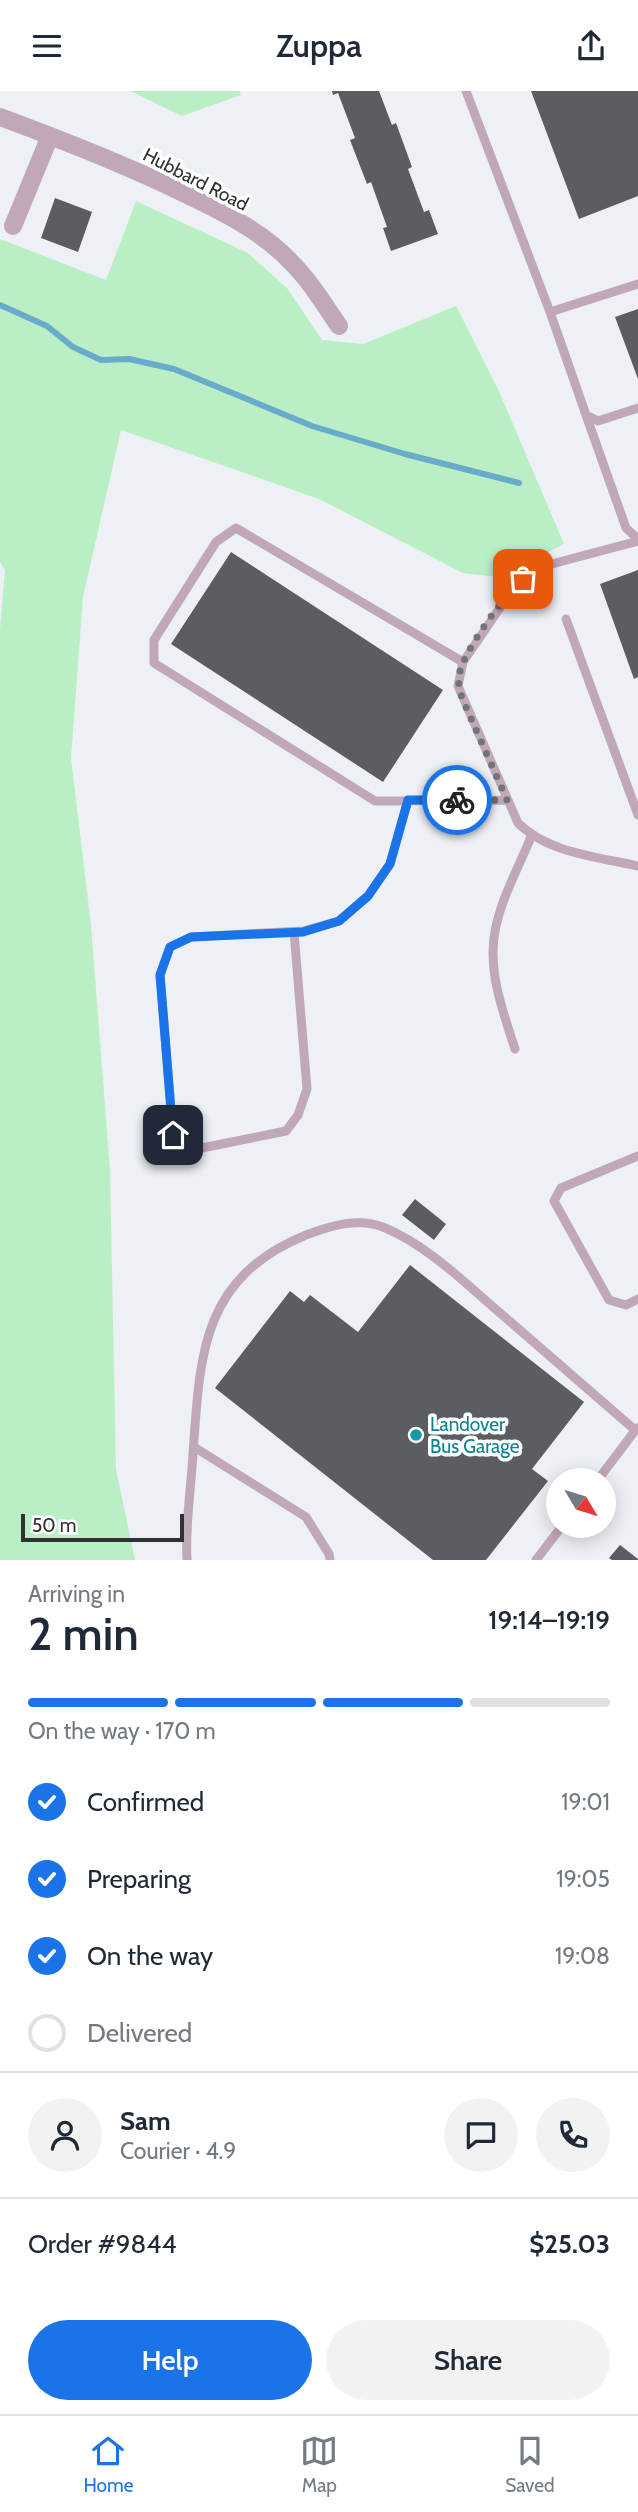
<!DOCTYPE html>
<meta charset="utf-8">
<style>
:root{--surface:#fff;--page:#f2f2f3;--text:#1f2937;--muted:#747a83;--line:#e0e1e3;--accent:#1a73e8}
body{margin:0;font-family:Cabin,sans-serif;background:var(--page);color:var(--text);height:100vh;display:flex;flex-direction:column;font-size:26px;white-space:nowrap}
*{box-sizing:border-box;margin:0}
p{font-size:23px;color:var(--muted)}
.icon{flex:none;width:38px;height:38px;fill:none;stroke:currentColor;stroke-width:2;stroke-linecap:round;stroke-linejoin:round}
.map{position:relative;height:1469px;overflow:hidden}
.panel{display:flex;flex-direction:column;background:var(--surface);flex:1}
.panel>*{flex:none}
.needle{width:46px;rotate:128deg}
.fabs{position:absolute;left:546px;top:1377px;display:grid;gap:14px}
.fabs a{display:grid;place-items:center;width:70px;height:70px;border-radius:50%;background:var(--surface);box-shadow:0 4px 18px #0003;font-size:35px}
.scale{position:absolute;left:21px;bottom:18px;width:163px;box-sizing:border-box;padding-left:7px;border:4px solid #303132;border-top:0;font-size:19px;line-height:24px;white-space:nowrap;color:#303132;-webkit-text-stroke:5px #fff;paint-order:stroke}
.pin{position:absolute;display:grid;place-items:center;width:60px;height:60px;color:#fff;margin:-30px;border-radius:14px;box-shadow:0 4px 10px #0006}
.courier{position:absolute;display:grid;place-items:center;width:70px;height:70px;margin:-35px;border:5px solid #1a73e8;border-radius:50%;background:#fff;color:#222;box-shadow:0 2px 9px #0007}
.overview em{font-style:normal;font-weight:600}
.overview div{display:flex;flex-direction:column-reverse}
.overview{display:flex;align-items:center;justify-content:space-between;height:119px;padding:0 28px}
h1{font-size:46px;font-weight:600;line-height:52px}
.bar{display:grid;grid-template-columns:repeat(4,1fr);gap:10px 7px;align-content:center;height:84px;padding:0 28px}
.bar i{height:9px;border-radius:5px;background:var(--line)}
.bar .current{background:var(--accent)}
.bar p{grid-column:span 4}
.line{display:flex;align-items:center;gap:18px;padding:0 28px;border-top:2px solid var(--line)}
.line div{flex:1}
.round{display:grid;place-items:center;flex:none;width:74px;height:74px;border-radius:37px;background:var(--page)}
ol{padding:0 28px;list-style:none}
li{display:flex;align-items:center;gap:21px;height:77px}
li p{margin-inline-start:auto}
li .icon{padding:7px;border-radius:50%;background:var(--accent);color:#fff;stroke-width:4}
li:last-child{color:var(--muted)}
li i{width:38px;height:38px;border:4px solid var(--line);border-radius:50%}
.button{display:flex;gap:14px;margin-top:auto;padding:14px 28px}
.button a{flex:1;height:80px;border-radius:42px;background:var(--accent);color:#fff;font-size:28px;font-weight:600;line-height:80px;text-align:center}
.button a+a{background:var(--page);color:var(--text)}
header{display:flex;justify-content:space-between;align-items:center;height:91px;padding:0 28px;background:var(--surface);font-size:32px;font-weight:600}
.menu{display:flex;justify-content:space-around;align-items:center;height:98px;border-top:2px solid var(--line);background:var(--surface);font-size:19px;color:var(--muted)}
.menu a{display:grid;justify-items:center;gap:4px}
.menu .current{color:var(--accent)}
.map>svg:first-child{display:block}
.green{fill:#baefc6}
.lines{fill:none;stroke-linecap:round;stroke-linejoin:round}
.stream{stroke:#69abcb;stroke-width:6}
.building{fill:#5a5d61}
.lane{stroke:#c1a8b9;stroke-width:9}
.street{stroke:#c1a8b9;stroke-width:18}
.done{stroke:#727476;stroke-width:7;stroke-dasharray:0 12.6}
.route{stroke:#1a73e8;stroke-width:9}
.culture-dot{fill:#0f9aa8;stroke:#fff;stroke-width:2.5}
.labels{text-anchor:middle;stroke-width:7;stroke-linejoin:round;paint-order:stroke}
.street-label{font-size:19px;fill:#303132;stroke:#fff}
.culture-label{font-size:19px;fill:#0d838f;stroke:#fff;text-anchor:start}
</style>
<header><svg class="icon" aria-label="menu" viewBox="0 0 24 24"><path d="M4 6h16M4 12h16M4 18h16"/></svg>Zuppa<svg class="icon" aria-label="share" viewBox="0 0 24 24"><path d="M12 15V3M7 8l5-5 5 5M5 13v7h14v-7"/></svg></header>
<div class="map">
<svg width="638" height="1469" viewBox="0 0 638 1469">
<rect width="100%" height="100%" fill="#edf1f5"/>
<path class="green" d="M130 0H239L241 4 182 25Z
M136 110 248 162 287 197 322 249 363 253 456 215 498 298 564 453 498 486 463 482 319 408 121 339 83 506 71 667 91 834 110 1079 116 1378 135 1469H0V538L5 479 0 471V148L106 189Z"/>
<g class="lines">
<path class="stream" d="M0 214 47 235 73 256 101 269 129 268 174 278 312 335 405 363 519 392"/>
</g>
<path class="building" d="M332 0H379L392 34 396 32 412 76 408 78 424 121 429 119 438 143 391 160 383 137 387 136 371 91 367 93 350 49 355 47 338 2 333 4Z
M531 0H638V105L579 128Z
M55 107 92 121 78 161 41 147Z
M638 218V288L615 226Z
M231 461 443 599 383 691 171 553Z
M638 479V586L634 588 600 493Z
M415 1108 446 1133 434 1149 402 1124Z
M410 1174 584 1311 532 1378 548 1390 486 1469H433L215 1297 290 1200 304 1211 310 1204 358 1241Z
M620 1454 638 1468V1469H612L609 1467Z"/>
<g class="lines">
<path class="lane" d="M466 0 550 221 586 324 598 330 638 317
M550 221 638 193
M586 324 626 437 638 448
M638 450 544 475 514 496 463 571 458 595 518 732C548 762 598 766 638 775
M566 528 638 724
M463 571 236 437 216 451 154 549V572L375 710 507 709
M294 841 307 998 298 1024 286 1040 197 1058 173 1043 160 884 170 856 191 846 303 840 339 830 368 805 390 773 408 709
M515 958C504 924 489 884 494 847 498 813 518 778 531 746
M638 1065 561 1097 554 1110 609 1209 626 1214 638 1208
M194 1356 306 1426 329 1463 330 1469
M597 1390 637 1337
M187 1469C185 1434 191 1398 193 1363 200 1264 201 1187 306 1144 330 1135 358 1126 383 1136 427 1154 464 1191 499 1221 544 1260 590 1300 635 1339
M536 1469 562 1435"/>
<path class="street" d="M0 26C62 49 124 73 183 102 221 120 262 140 291 171 310 190 324 213 339 235
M13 135 50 45"/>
</g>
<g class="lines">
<path class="done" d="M457 709H507L462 607C460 600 458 593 459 585 462 562 505 503 523 488"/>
<path class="route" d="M173 1044 160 884 170 856 191 846 303 841 339 830 368 805 390 773 408 709H457"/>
</g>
<circle class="culture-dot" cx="416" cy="1344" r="7"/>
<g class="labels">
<g class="street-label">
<text transform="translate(196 88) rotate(27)" y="7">Hubbard Road</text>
</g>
<g class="culture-label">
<text x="430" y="1340">Landover<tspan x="430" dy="22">Bus Garage</tspan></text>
</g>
</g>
</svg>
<div class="fabs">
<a><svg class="needle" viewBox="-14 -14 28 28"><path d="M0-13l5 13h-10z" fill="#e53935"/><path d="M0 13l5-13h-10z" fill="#747a83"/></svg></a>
</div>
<div class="scale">50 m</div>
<div class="pin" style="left:523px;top:488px;background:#ea580c"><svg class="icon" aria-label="bag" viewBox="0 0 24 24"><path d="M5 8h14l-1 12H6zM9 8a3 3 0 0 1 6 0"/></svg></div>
<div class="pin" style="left:173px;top:1044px;background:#1f2937"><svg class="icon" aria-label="home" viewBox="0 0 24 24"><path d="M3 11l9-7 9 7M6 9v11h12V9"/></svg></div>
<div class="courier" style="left:457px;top:709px"><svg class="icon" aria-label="bike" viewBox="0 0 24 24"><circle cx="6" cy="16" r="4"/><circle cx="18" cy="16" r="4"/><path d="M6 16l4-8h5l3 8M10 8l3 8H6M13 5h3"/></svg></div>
</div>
<section class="panel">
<div class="overview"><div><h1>2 min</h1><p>Arriving in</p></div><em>19:14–19:19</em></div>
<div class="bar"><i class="current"></i><i class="current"></i><i class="current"></i><i></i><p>On the way · 170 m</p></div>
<ol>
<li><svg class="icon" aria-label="check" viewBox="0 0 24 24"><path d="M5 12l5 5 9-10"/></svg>Confirmed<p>19:01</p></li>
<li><svg class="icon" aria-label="check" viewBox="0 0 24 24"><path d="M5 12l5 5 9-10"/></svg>Preparing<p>19:05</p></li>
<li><svg class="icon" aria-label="check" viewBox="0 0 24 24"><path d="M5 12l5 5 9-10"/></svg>On the way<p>19:08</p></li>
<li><i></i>Delivered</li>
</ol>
<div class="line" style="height:126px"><a class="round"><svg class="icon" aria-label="person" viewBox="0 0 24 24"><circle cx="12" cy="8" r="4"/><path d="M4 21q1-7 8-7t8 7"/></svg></a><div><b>Sam</b><p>Courier · 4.9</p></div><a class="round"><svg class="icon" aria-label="chat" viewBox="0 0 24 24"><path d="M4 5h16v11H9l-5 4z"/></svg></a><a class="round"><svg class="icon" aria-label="phone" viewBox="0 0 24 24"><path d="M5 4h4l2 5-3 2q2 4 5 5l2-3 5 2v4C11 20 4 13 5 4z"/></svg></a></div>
<div class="line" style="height:91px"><div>Order #9844</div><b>$25.03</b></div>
<div class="button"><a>Help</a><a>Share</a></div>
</section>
<nav class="menu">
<a class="current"><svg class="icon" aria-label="home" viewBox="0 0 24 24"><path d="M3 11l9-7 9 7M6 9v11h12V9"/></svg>Home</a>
<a><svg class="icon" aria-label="map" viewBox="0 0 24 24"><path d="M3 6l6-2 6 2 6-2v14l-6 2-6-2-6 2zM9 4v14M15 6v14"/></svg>Map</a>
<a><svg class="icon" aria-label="saved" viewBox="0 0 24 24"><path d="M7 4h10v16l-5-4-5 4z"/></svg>Saved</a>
</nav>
